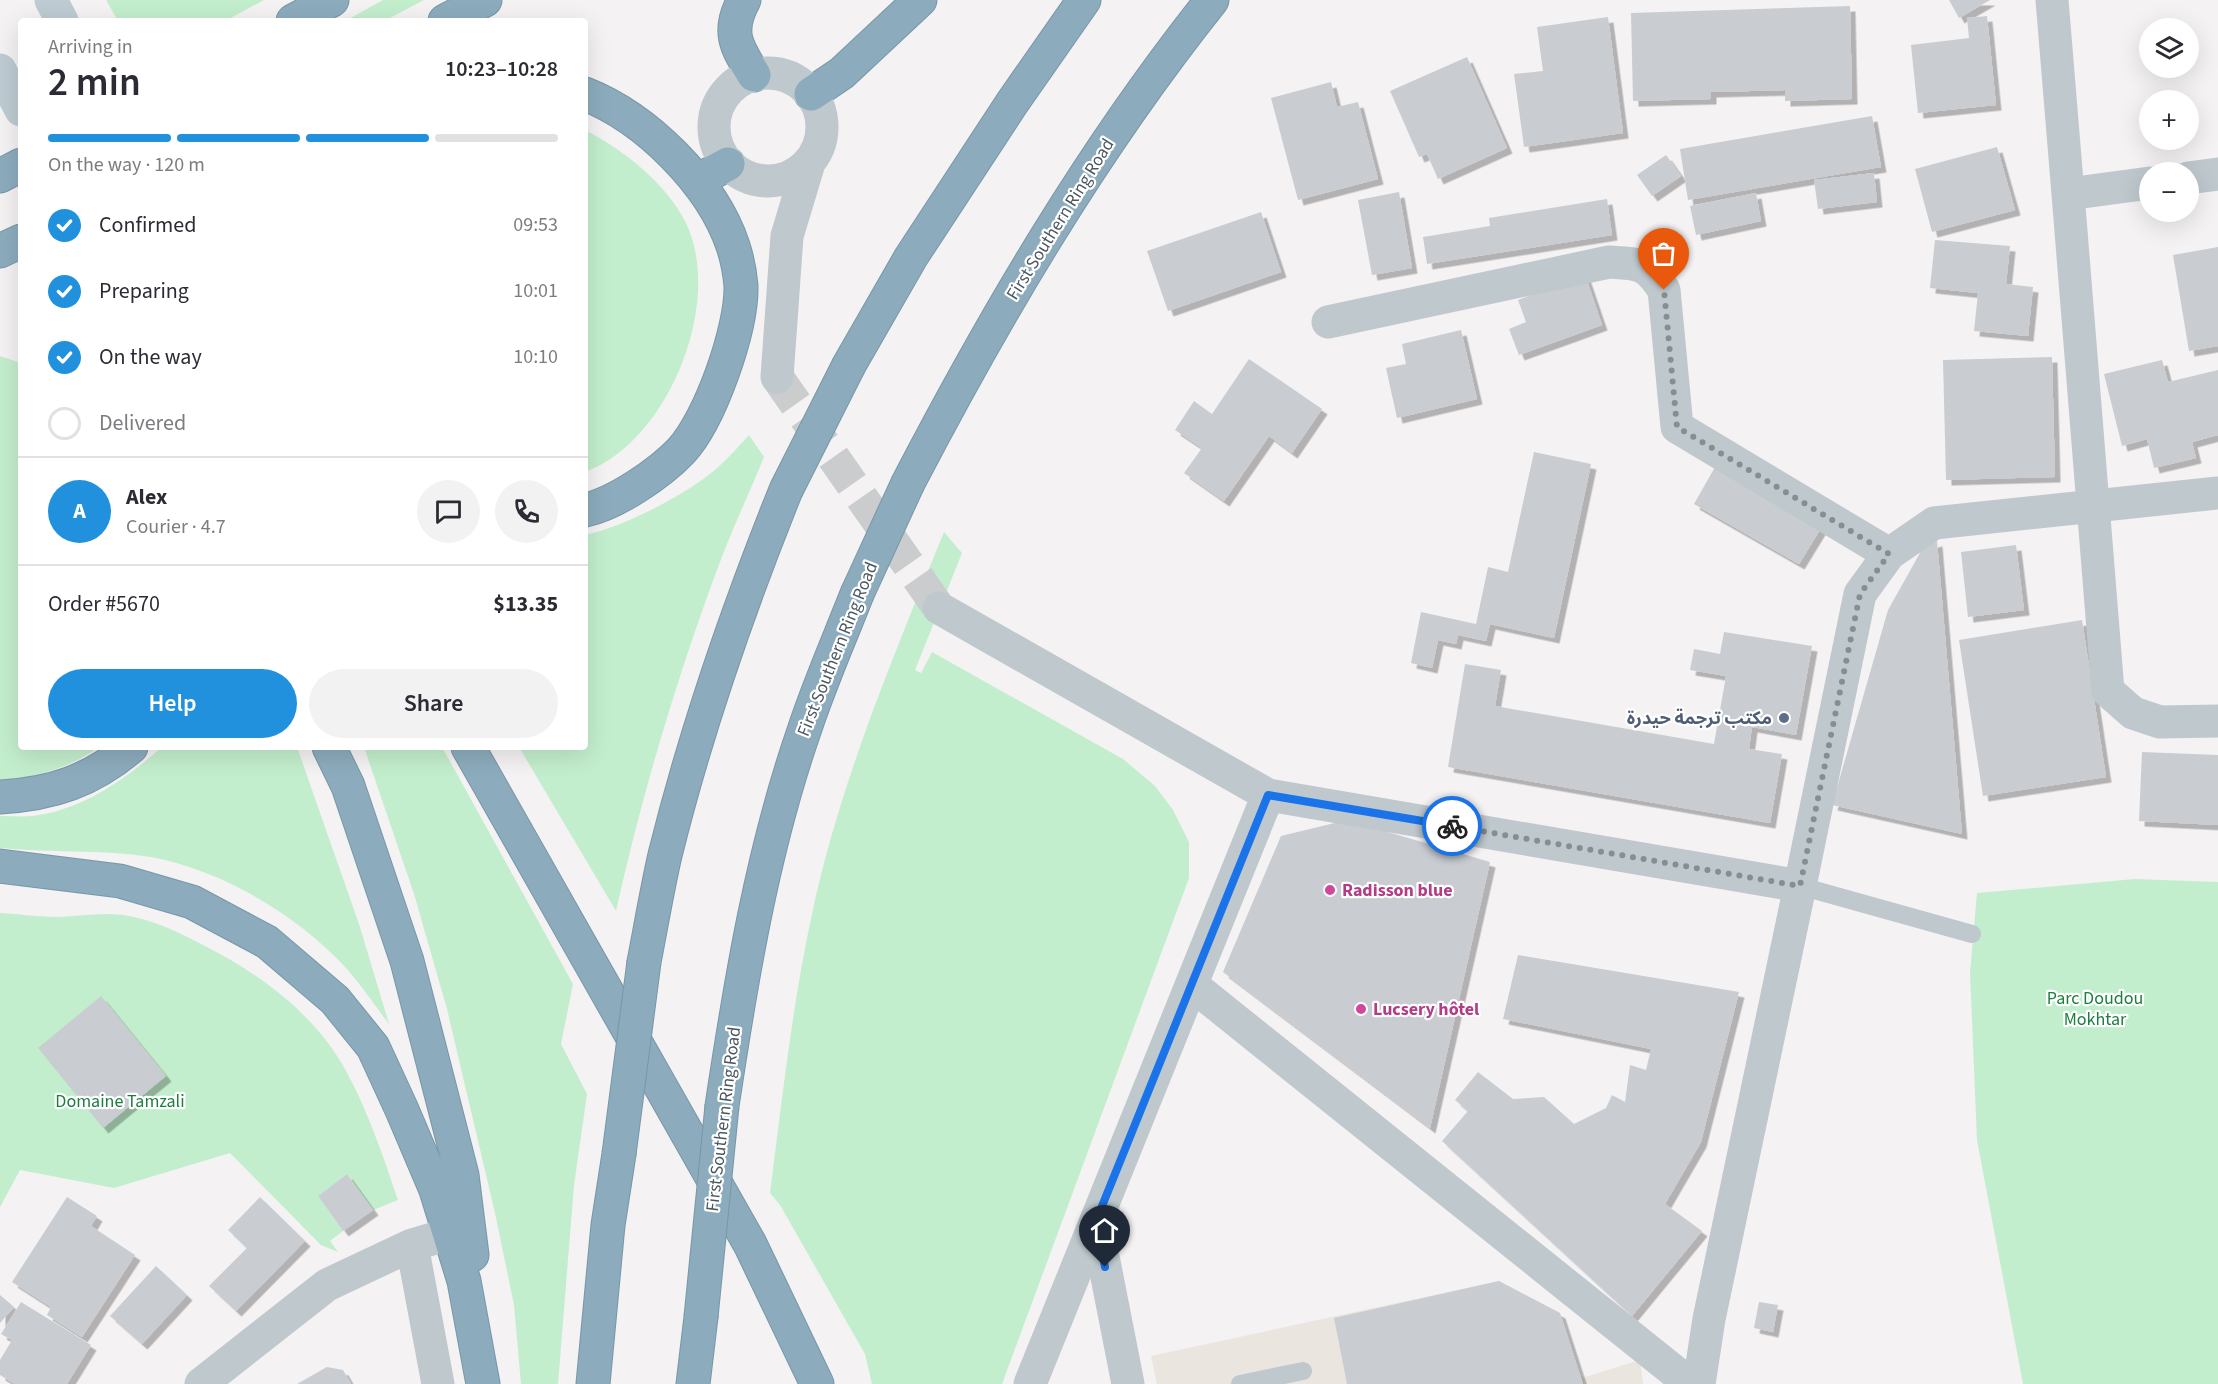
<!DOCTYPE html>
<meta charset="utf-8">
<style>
:root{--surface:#fff;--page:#f2f2f3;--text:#2b2b33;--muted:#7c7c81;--line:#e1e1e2;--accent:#2291dd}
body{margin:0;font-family:"Source Sans 3","Noto Sans Arabic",sans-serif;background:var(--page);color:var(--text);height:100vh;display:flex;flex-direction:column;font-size:22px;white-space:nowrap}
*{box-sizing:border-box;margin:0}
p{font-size:20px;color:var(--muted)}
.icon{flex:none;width:33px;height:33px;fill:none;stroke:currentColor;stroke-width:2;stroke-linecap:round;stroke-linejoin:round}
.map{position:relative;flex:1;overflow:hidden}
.drawer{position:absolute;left:18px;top:18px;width:570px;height:732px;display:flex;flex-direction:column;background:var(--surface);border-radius:6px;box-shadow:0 6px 24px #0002}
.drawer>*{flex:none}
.fabs{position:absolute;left:2139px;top:18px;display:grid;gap:12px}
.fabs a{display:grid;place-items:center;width:60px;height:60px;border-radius:50%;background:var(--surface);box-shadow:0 6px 24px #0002;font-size:30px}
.pin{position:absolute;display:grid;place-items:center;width:51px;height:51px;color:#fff;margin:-62px -26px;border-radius:50% 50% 50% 0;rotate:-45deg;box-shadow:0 0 6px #0007}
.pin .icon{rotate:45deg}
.courier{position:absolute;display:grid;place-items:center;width:60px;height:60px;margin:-30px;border:4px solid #1a73e8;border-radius:50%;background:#fff;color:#222;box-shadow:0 2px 8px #0007}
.summary em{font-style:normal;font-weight:600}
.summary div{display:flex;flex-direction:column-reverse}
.summary{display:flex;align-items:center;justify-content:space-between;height:102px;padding:0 30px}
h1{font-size:39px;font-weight:600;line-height:45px}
.bar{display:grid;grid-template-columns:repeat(4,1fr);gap:9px 6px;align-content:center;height:72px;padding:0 30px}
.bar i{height:8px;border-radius:4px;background:var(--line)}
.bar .on{background:var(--accent)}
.bar p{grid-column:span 4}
.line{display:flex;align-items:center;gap:15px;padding:0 30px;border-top:2px solid var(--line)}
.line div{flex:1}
.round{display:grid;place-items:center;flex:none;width:63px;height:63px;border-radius:32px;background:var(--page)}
ol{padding:0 30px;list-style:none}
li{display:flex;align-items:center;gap:18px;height:66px}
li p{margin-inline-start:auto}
li .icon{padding:6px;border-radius:50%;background:var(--accent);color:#fff;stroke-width:4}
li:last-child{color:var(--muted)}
li i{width:33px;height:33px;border:3px solid var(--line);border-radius:50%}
.primary-button{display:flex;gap:12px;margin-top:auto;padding:12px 30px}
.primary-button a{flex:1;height:69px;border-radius:36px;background:var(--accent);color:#fff;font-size:24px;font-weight:600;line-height:69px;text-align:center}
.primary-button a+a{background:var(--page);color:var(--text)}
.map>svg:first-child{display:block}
.commercial{fill:#eae5df}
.green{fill:#c3eecd}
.building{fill:#c9cdd1;filter:url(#shadow)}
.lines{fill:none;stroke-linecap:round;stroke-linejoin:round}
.tertiary-tunnel{stroke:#cacccd;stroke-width:33;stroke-dasharray:33 16;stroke-linecap:butt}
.motorway-casing{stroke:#7797a9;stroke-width:35}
.service{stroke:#bec8cd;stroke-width:18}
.minor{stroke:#bec8cd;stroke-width:33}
.tertiary{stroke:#bec8cd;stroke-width:33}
.secondary{stroke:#becbd2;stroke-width:33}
.motorway{stroke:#8cacbd;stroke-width:33}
.motorway-bridge-casing{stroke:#7797a9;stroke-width:35;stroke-linecap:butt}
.motorway-bridge{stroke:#8cacbd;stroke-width:33}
.done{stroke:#868e92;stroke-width:6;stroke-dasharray:0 10.8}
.route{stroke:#1a73e8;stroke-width:8}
.service-dot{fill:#5c6f8a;stroke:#fff;stroke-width:2}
.hotel-dot{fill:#d1479c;stroke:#fff;stroke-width:2}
.labels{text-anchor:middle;stroke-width:4.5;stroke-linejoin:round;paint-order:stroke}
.street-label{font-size:18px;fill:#4a585e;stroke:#fff}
.service-label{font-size:18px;font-weight:bold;fill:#4e5e75;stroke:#fff;text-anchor:end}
.hotel-label{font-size:18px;font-weight:bold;fill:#b23c85;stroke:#fff;text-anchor:start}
.park-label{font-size:18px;fill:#1c7e3e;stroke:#fff}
</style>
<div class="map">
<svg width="2218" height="1384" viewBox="0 0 2218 1384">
<defs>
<filter id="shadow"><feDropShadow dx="5.5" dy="5.5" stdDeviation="0" flood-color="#0004"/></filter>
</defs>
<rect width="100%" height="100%" fill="#f4f2f2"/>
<path class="commercial" d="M1499 1281 1560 1313 1582 1378 1640 1360 1643 1384H1157L1151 1356Z"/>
<path class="green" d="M106 0H264L225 21H118Z
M383 0H424L384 21H345Z
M585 130C622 149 665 182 685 221 725 300 669 442 585 472Z
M0 356 21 363V747H99C70 768 36 777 0 781Z
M749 435 764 457C751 489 736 521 723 554 679 670 643 790 616 911L519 747H585V535C623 527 679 498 710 474 724 463 737 448 749 435Z
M944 532 962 553 915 670 921 673 932 652 1123 759 1155 786 1173 810 1189 842V878L1002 1384H872L865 1354 780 1205 770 1193C782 1100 792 1006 812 914 840 782 893 657 944 532Z
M162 747H297L360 927 389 1024C375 1006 362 986 347 969 299 916 222 870 151 857 101 849 50 853 0 848V816C11 816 22 817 33 816 82 810 126 779 162 747Z
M364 747H442L573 984 561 1044 587 1094 574 1185 558 1384H521L514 1305 495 1213 447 1009 414 894Z
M2135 879 2218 882V1384H2023L1977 1140 1970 973 1977 893Z
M0 913C20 914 39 917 59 917 80 916 102 912 123 915 153 919 180 933 207 947 252 970 294 1000 325 1039 358 1080 381 1150 398 1200L373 1210 347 1174 318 1196 343 1231 330 1241 338 1252 321 1245 230 1153 114 1188 20 1170 0 1207Z"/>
<path class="building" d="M1949 0H1990L1959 18Z
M1850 6 1852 99 1785 101V90L1711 92V99L1633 101 1631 13Z
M1987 16 1996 105 1918 113 1911 45 1969 38 1967 18Z
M1608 17 1623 133 1524 147 1514 74 1543 71 1537 27Z
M1467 57 1507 148 1438 179 1427 154 1419 157 1390 91Z
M1331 82 1337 107 1358 102 1378 179 1298 200 1271 98Z
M1872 116 1881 167 1688 200 1680 149Z
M1997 147 2015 210 1932 232 1915 169Z
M1666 155 1681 176 1652 196 1637 175Z
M1874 173 1877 202 1818 209 1814 180Z
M1399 192 1412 268 1372 275 1358 200Z
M1756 193 1761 221 1696 235 1690 206Z
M1607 199 1612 235 1427 264 1423 237 1490 226 1489 218Z
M1261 212 1281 272 1168 311 1147 251Z
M1935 240 2010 246 2006 284 2033 287 2028 336 1974 331 1978 293 1930 288Z
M2218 247V346L2189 351 2173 255Z
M1585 275 1602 325 1519 355 1509 329 1526 322 1518 300Z
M1461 330 1477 399 1397 418 1386 368 1406 364 1402 344Z
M2052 357 2055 477 1946 480 1943 360Z
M1249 359 1322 409 1292 453 1269 436 1224 501 1184 473 1202 448 1175 430 1194 401 1212 414Z
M2162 360 2168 382 2218 370V435L2192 442 2196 458 2154 468 2147 439 2122 446 2104 374Z
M1534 452 1591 464 1554 638 1490 624 1486 641 1458 635 1456 644 1438 640 1432 668 1411 663 1421 612 1476 624 1488 567 1508 572Z
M1715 467 1821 528 1799 564 1694 504Z
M1937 541 1962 834 1832 805 1888 610 1925 544Z
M2016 545 2024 610 1968 617 1961 552Z
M2082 620 2106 777 1983 796 1959 640Z
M1724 632 1812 646 1796 735 1752 727 1749 749 1782 754 1770 823 1448 767 1465 664 1501 670 1495 706 1714 744 1726 676 1690 670 1694 649 1720 654Z
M2142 752 2218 755V825L2139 821Z
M1347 820 1490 862 1430 1128 1223 972 1281 836Z
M1518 955 1739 992 1701 1142 1665 1204 1702 1231 1632 1316 1442 1141 1468 1111 1455 1100 1478 1072 1513 1099 1544 1097 1574 1124 1606 1108 1612 1095 1625 1102 1630 1065 1646 1070 1651 1049 1503 1019Z
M101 996 166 1076 103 1128 38 1048Z
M347 1174 373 1210 343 1231 318 1196Z
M67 1197 97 1216 91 1226 135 1255 82 1337 47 1315 51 1307 12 1282Z
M260 1197 305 1241 236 1311 209 1286 247 1248 228 1230Z
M156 1266 187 1295 142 1344 110 1316Z
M1499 1281 1560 1313 1583 1384H1347L1334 1318Z
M0 1295 14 1307 0 1323Z
M21 1302 91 1345 67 1384H15L0 1375V1360L12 1340 1 1334Z
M1759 1302 1778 1305 1773 1332 1754 1328Z
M327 1367 343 1370 351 1384H297Z"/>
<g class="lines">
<path class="tertiary-tunnel" d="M777 377 939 608"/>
<g class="motorway-casing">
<path id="motorway" d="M744 0C726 32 737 48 754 75
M293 21 332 0
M445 21 485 0
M585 94C646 118 712 183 733 246 737 258 740 274 741 286 742 329 710 420 681 451 660 473 615 504 585 510
M811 94 842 73 920 0
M0 176 21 165
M697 181 728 164
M0 251 21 241
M849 365 911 257 1012 103 1084 0
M908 483C996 314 1093 149 1212 0
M329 747 348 786 407 961 462 1175 472 1255
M468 747 750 1244 817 1384
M0 797C52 794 91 781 131 747
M0 866 120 881 192 902 267 942 335 1000 373 1047 402 1110 436 1190 464 1281 483 1384
M644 962C651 926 657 890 665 855 696 730 738 609 786 490
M722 1106C741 980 762 852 804 731 819 685 839 640 857 594
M593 1384 608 1225 619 1154
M693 1384 701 1317"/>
</g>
<path class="service" d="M1800 886 1972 934
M1240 1384 1303 1371"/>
<path class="minor" d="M2052 0 2068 194
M2188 178 2218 174
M2150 183 2068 194 2108 691 2133 713 2160 722 2218 721
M1328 322 1609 262C1641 264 1646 263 1664 290L1677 427 1889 554
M1800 886 1860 594 1889 554 1934 523 2218 493
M1192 985 1690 1384
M1096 1221 1128 1384
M412 1245 438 1384
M201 1384 327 1285 412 1245 449 1234"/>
<path class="tertiary" d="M714 127a54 54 0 1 1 108 0a54 54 0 1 1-108 0Z
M777 377 787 236 809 163
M939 608 1268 795 1800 886 1709 1319 1699 1384
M1030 1384 1268 795"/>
<path class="secondary" d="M51 0 62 21
M0 70 21 110"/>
<use href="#motorway" class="motorway"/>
<g class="motorway-bridge-casing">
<path id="motorway-bridge" d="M786 490 849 365
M857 594 908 483
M619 1154 644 962
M701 1317 722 1106"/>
</g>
<use href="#motorway-bridge" class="motorway-bridge"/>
</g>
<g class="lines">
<path class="done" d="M1452 826 1800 886 1860 594 1889 554 1677 427 1664 290"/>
<path class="route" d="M1105 1267 1096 1221 1268 795 1452 826"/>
</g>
<circle class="service-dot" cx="1784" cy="718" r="6"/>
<g class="hotel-dot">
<circle cx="1330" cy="890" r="6"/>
<circle cx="1361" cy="1009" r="6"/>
</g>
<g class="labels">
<g class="street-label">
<text transform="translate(1060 219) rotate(-58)" y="6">First Southern Ring Road</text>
<text transform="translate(837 649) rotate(-68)" y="6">First Southern Ring Road</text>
<text transform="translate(723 1119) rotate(-83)" y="6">First Southern Ring Road</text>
</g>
<g class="service-label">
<text x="1772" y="724">مكتب ترجمة حيدرة</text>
</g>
<g class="hotel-label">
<text x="1342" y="896">Radisson blue</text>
<text x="1373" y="1015">Lucsery hôtel</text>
</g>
<g class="park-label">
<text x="2095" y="1004">Parc Doudou<tspan x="2095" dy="21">Mokhtar</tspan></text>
<text x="120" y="1107">Domaine Tamzali</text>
</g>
</g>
</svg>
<div class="fabs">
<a><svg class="icon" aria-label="layers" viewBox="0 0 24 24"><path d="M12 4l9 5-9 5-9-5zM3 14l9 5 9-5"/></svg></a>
<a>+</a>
<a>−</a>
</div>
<div class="pin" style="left:1664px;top:290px;background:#ea580c"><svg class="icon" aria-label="bag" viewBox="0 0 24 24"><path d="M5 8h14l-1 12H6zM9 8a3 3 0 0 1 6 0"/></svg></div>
<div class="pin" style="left:1105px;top:1267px;background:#1f2937"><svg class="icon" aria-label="home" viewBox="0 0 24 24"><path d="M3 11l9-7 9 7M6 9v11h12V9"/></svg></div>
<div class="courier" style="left:1452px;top:826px"><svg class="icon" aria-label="bike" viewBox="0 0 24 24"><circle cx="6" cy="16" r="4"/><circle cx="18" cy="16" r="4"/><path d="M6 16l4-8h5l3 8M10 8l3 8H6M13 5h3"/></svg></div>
<section class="drawer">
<div class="summary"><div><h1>2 min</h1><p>Arriving in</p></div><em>10:23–10:28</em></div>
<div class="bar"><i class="on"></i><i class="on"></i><i class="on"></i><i></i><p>On the way · 120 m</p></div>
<ol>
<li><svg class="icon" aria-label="check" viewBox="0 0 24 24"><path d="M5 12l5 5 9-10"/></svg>Confirmed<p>09:53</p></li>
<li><svg class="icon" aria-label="check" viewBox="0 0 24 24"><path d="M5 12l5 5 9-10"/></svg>Preparing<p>10:01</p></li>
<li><svg class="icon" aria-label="check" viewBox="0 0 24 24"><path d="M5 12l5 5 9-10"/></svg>On the way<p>10:10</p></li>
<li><i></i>Delivered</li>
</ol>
<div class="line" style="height:108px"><b class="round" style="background:var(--accent);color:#fff">A</b><div><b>Alex</b><p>Courier · 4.7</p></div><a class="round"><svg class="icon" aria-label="chat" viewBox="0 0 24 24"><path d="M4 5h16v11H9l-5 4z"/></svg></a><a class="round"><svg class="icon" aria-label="phone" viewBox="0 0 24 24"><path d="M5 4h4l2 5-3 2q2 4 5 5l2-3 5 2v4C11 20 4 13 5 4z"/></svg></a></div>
<div class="line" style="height:78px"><div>Order #5670</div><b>$13.35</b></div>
<div class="primary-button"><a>Help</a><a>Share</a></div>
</section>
</div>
